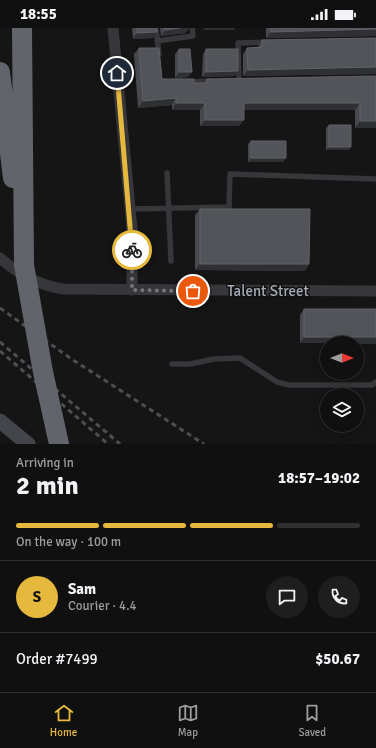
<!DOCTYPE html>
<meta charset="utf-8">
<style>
:root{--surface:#101010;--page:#1e1e1e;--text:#f1f3f6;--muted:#9c9d9f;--line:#303030;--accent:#e5b93e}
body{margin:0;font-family:Signika,sans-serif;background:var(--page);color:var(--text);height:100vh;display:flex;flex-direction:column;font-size:15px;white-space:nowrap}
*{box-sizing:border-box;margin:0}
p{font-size:13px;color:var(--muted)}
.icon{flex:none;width:22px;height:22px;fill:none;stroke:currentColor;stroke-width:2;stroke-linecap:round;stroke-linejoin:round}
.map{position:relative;height:416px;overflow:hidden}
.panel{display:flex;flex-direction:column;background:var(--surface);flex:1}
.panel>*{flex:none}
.needle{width:26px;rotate:90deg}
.fabs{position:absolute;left:320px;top:308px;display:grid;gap:8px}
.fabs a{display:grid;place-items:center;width:44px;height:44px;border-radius:50%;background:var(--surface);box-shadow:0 2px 10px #0003,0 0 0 1px var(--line);font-size:20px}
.pin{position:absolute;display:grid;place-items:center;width:34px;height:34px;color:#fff;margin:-17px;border:2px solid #fff;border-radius:50%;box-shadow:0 1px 4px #0007}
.courier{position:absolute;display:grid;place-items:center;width:40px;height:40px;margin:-20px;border:3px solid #e5b93e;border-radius:50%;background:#fff;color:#222;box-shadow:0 1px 5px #0007}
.headline em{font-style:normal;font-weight:700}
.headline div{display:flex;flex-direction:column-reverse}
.headline{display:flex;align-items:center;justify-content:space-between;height:68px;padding:0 16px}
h1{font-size:26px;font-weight:700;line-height:30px}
.bar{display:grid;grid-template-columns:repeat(4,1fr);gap:6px 4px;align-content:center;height:48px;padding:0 16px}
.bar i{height:5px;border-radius:3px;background:var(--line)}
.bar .selected{background:var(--accent)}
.bar p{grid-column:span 4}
.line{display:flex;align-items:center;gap:10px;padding:0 16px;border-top:1px solid var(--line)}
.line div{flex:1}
.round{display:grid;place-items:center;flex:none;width:42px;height:42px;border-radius:21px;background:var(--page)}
.status{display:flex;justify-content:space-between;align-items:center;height:28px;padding:0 20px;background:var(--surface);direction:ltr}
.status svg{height:11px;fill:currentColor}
.tab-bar{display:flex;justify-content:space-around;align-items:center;height:56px;border-top:1px solid var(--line);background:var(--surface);font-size:11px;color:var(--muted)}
.tab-bar a{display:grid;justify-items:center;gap:2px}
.tab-bar .selected{color:var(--accent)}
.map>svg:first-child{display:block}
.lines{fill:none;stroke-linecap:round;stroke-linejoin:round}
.service{stroke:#36363b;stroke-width:5.5}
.minor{stroke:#36363b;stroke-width:11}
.secondary{stroke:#44454b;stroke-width:15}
.motorway{stroke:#62646c;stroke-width:20}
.rail{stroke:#4d4e54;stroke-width:3;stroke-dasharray:5 4;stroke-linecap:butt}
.motorway-bridge{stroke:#62646c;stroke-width:20}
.wall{fill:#48494e}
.shaded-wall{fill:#2f3033}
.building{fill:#525459;stroke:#606267}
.done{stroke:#74767d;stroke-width:4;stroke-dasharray:0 7.2}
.route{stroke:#e5b93e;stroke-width:5}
.labels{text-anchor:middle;stroke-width:3;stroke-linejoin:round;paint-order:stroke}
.street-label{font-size:15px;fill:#a7abb5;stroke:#101011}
</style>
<div class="status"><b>18:55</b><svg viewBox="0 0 49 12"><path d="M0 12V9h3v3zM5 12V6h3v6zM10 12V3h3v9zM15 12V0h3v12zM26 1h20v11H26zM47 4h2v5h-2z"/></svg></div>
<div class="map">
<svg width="376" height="416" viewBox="0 0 376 416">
<rect width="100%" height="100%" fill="#151516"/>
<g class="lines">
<path class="service" d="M156 0 159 26
M157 13 193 8 192 0
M239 53 238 15 268 14
M188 54 211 53
M167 145 171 233
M130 181 229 179 230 146 376 151
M172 336H190L214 331 240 330 277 354 289 357H372L376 354"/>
<path class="minor" d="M113 0 132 201V262
M0 230C19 247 38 257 63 261L376 263"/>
<path class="secondary" d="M0 393 28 416"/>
<path class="motorway" d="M22 0 24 237
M0 44 13 150"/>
<path class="rail" d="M0 280 70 330 204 416
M0 314 120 416
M0 323 108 416"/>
<path class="motorway-bridge" d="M24 237 43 344 59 416"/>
</g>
<path class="wall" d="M132 0H157L153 10 133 11Z
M160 0H189L185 5 161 8Z
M266 0H376V8L266 10Z
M376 10V46L243 48V26L247 20 258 19 262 12Z
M139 20 162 51 194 55H204L207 51 376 48V100H355V82H244L239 98H200V82H172V77L138 80 134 26Z
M179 21 188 49 175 50V26Z
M206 21 235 48 202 49 203 26Z
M329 97 349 122H326V100Z
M251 113 286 130 283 134H248V116Z
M200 181 309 236 305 243 195 242V187Z
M304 281 327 315H300V287Z"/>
<path class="shaded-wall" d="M180 0H189L185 5 161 8 165 2Z
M204 0H235L234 2H203Z
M376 1V8L266 10 271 4Z
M157 4 153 10 133 11 137 5Z
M376 39V46L243 48 248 42Z
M238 43 235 48 202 49 206 44Z
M179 44H192L188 49 175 50Z
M176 70 172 77 138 80 143 73Z
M176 75H205L200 82H172Z
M244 75H360L355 82H239Z
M205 92H244L239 98H200Z
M360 93H376V100H355Z
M329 119H351L349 122H326Z
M251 130H286L283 134H248Z
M200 236H309L305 243 195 242Z
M304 309H376V316H357V315H300Z"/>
<path class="building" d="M137 0H157V4L137 5Z
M165 0H180L165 2Z
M271 0H376V1L271 4Z
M376 10V39L248 42 247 20 262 19V12Z
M139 20H159L162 51H194V55H207V51L376 48V93H360V75H244V92H205V75H176V70L143 73Z
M179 21H190L192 44H179Z
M206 21H238V43L206 44Z
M329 97H351V119H329Z
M251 113H286V130H251Z
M200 181H310L309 236H200Z
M304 281H376V309H304Z"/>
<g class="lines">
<path class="done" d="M132 222V262L193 263"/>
<path class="route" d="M117 45 132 222"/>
</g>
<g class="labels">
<g class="street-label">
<text x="268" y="268">Talent Street</text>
</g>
</g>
</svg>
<div class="fabs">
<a><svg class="needle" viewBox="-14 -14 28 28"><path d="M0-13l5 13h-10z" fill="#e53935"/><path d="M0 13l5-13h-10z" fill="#9c9d9f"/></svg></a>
<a><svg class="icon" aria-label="layers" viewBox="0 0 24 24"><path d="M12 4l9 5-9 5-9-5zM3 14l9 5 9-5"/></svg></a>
</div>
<div class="pin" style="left:193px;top:263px;background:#ea580c"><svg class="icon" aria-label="bag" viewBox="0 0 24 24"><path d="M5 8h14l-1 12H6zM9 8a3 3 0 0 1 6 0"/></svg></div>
<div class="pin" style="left:117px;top:45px;background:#1f2937"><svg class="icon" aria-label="home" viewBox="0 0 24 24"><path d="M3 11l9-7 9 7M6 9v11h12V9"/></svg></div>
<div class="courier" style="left:132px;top:222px"><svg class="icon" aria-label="bike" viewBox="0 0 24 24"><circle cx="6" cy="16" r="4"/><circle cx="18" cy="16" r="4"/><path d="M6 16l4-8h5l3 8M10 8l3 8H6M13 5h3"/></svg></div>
</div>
<section class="panel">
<div class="headline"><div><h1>2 min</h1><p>Arriving in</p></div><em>18:57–19:02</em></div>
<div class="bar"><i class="selected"></i><i class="selected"></i><i class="selected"></i><i></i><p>On the way · 100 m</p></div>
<div class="line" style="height:72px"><b class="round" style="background:var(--accent);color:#111">S</b><div><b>Sam</b><p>Courier · 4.4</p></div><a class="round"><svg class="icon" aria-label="chat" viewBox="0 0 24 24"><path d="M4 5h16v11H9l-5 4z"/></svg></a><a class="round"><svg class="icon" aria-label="phone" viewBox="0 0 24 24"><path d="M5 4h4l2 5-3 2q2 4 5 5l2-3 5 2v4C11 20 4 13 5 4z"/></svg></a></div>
<div class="line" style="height:52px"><div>Order #7499</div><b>$50.67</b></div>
</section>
<nav class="tab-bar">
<a class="selected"><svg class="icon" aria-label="home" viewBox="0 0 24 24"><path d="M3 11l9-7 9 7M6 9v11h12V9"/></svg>Home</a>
<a><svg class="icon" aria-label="map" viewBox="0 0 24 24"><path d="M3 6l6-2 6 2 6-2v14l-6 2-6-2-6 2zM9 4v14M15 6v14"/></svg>Map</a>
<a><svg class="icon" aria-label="saved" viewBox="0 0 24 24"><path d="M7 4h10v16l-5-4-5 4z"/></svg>Saved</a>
</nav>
